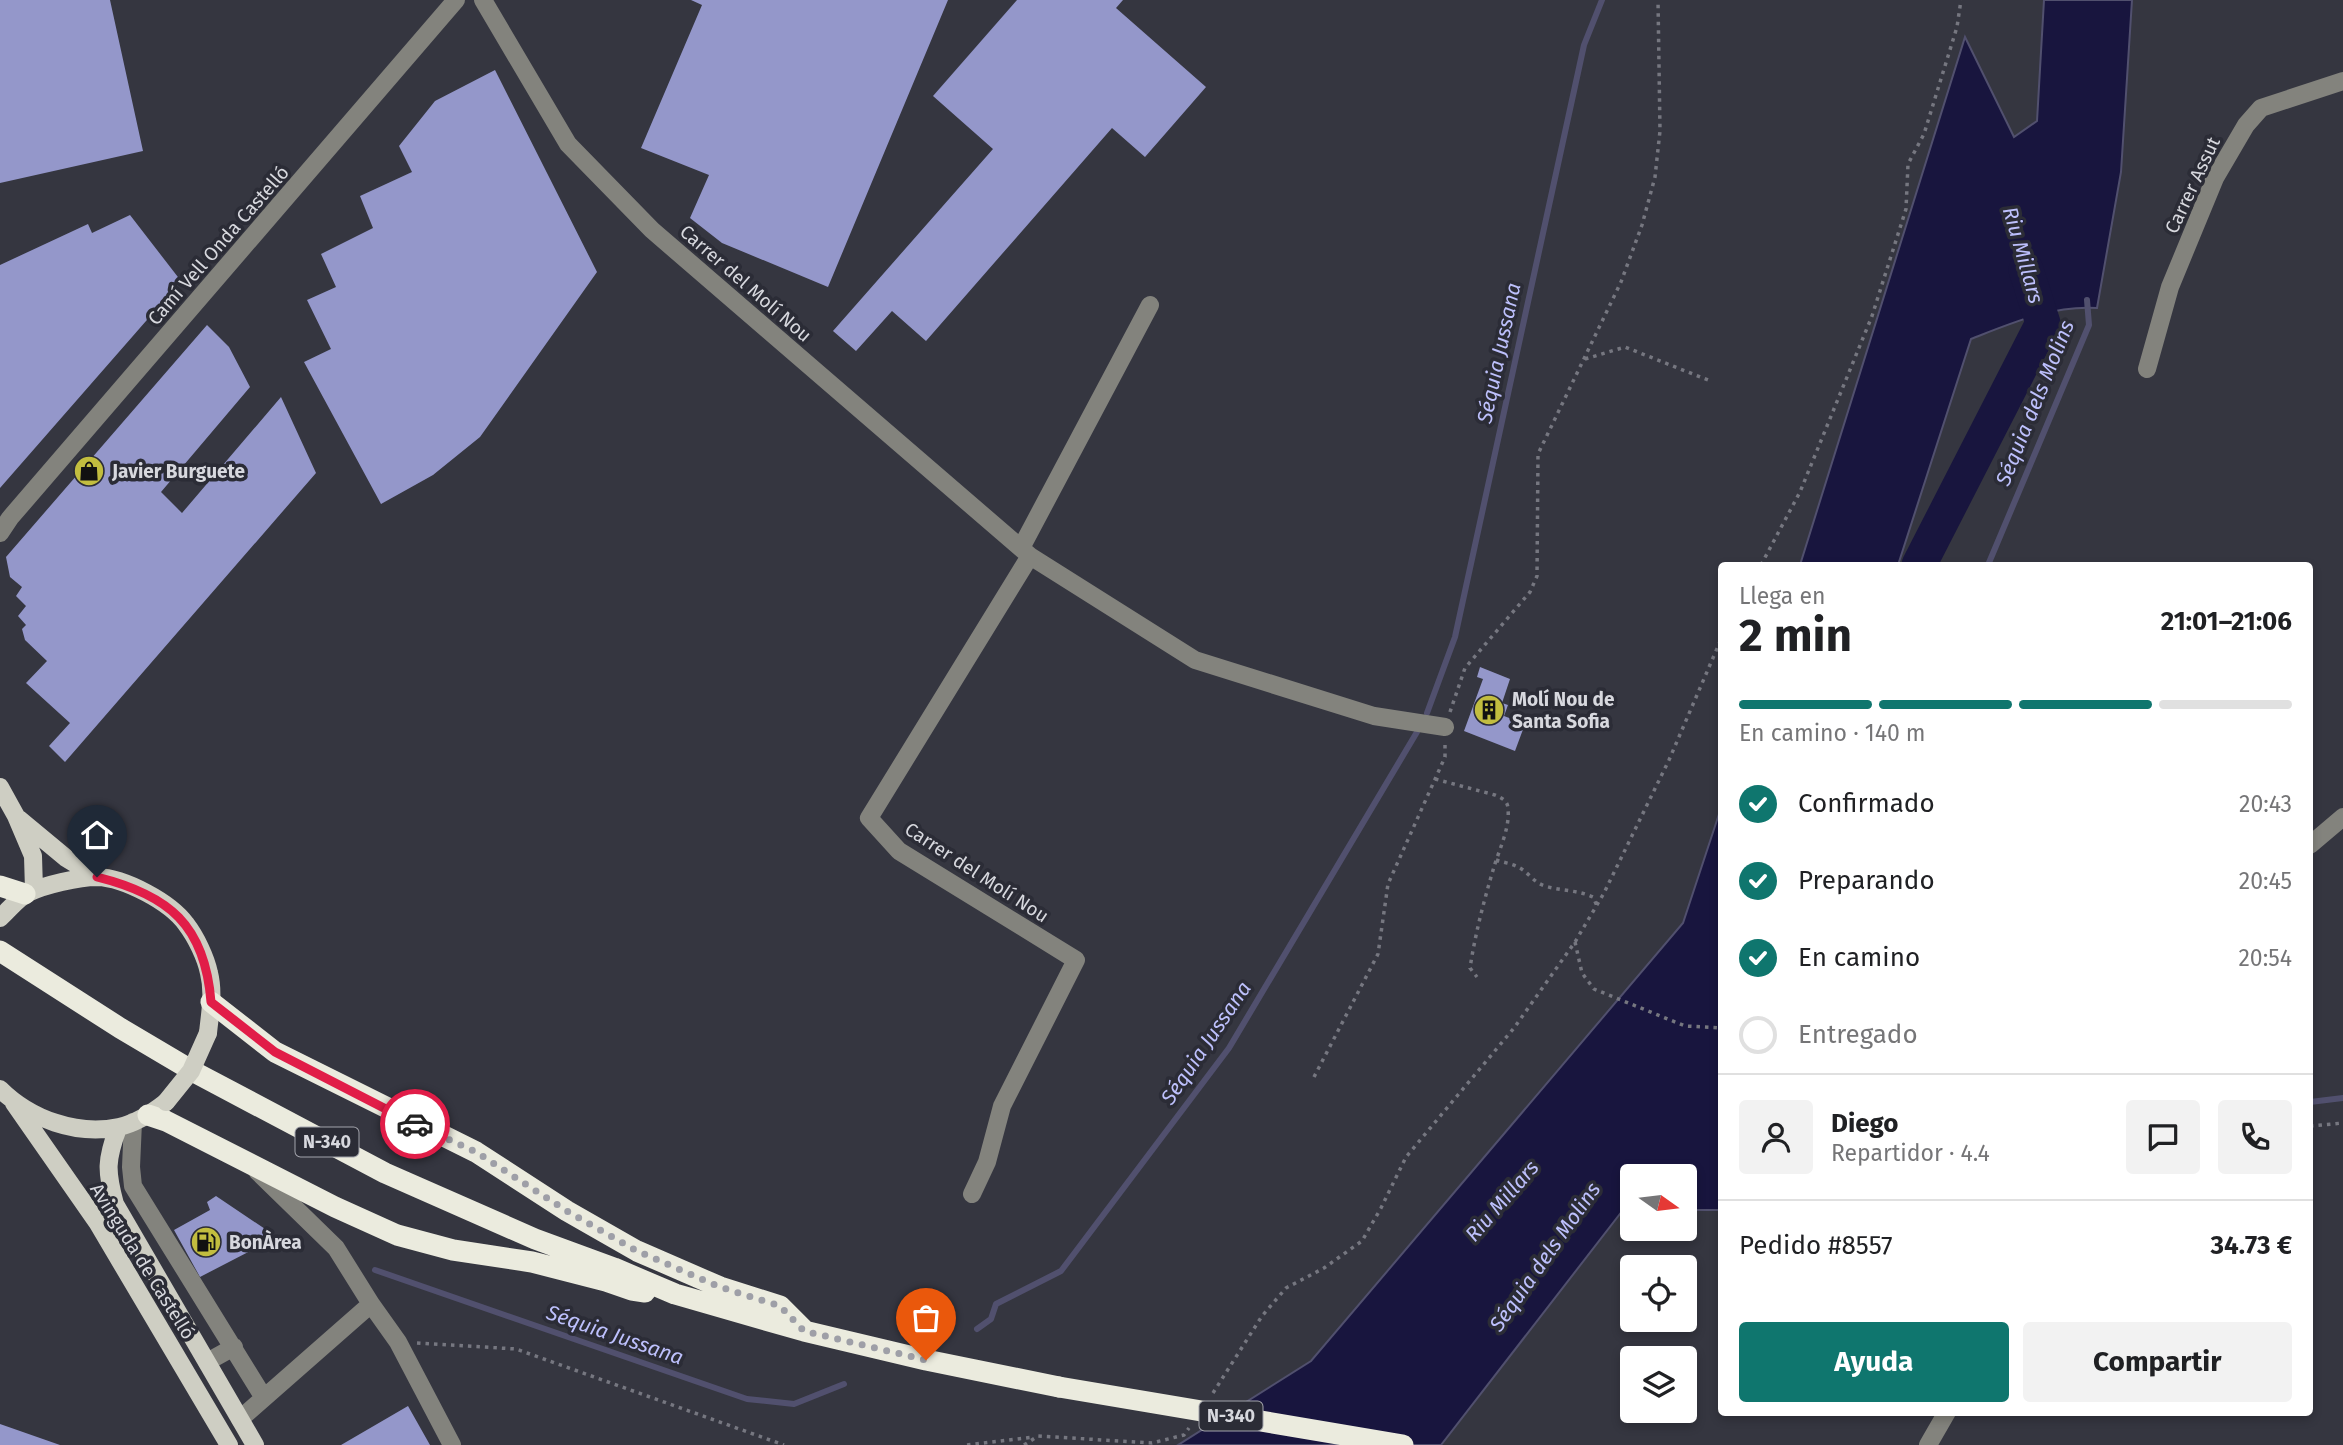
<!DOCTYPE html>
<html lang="es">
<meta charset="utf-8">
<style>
:root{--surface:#fff;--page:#f2f2f2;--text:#202124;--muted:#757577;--line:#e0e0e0;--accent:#0f766e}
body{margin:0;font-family:"Fira Sans",sans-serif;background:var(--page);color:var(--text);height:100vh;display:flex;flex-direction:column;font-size:26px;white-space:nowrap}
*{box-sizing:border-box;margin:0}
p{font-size:23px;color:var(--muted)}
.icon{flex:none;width:38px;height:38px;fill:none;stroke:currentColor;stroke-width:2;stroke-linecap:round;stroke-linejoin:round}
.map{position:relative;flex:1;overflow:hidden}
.sheet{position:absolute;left:1718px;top:562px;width:595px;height:854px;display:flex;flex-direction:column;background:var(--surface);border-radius:7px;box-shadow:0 4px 10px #0003}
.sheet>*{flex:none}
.needle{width:46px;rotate:104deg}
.fabs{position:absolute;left:1620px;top:1164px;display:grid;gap:14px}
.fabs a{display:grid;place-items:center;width:77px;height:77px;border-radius:7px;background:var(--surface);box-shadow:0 4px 10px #0003;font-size:35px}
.pin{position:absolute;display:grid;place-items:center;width:60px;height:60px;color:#fff;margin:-72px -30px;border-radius:50% 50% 50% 0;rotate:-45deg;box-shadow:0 0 7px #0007}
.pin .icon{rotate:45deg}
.courier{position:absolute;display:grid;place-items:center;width:70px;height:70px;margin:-35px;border:5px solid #e11d48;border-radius:50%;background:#fff;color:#222;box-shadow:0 2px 9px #0007}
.summary em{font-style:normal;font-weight:700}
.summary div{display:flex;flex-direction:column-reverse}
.summary{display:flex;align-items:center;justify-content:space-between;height:119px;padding:0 21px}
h1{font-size:46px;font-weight:700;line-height:52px}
.bar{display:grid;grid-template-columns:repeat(4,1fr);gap:10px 7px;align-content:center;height:84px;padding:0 21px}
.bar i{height:9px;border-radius:5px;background:var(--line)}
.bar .selected{background:var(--accent)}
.bar p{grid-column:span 4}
.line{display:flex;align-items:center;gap:18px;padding:0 21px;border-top:2px solid var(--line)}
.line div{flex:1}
.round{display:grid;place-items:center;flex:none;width:74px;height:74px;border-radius:7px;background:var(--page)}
ol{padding:0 21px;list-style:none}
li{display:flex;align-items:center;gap:21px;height:77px}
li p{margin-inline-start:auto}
li .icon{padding:7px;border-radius:50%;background:var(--accent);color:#fff;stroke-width:4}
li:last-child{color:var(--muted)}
li i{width:38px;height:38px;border:4px solid var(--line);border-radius:50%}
.cta{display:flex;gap:14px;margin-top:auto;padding:14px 21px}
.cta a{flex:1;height:80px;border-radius:7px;background:var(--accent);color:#fff;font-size:28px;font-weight:700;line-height:80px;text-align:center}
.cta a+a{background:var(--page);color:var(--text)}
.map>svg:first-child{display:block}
.water{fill:#18153e;stroke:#51506e;stroke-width:2}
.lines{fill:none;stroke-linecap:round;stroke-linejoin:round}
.stream{stroke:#51506e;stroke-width:6}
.river{stroke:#18153e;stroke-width:35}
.building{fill:#9497ca}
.path{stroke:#767780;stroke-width:3.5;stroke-dasharray:3.5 5;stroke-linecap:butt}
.minor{stroke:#83837d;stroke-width:18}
.major{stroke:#cecec3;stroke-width:18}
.highway{stroke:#ebebde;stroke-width:21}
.major-bridge{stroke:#cecec3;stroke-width:18}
.highway-bridge{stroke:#ebebde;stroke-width:21}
.done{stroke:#9e9fa7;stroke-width:7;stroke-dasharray:0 12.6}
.route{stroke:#e11d48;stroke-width:9}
.labels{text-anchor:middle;stroke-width:7;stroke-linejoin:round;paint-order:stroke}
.shield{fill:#2b2c36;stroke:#a3a4ac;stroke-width:2}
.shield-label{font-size:18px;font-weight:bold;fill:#d7d8de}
.street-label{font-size:19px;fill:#d7d8de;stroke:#2b2c36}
.poi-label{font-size:19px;font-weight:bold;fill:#d7d8de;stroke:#2b2c36;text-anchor:start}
.water-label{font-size:21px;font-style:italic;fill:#bdc0fc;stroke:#2b2c36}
</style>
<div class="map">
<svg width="2343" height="1445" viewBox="0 0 2343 1445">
<rect width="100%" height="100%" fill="#353640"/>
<path class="water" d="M2044 0H2132L2121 172 2097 308C2053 305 2012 323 1971 339L1898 565H1800L1965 37 2014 137 2037 121Z
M1722 805V1210H1685V1176H1633V1210H1623L1441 1445H1178L1311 1361 1683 923Z"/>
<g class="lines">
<path class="stream" d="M1988 565 2089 325 2087 300
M1427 713 1455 637 1584 45 1602 0
M2310 1102 2343 1098
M375 1270 747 1399 794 1404 844 1384
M977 1329 991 1319 996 1304 1061 1271 1229 1048 1417 732"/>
<path class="river" d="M1919 565 2043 323 2026 270"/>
</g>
<path class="building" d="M0 0H110L143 151 0 183Z
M691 0H948L828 287 722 243 690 218 709 175 641 148 702 5Z
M1017 0H1123L1116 8 1206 87 1145 157 1112 128 926 341 892 311 856 351 833 331 993 149 933 96Z
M495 70 597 272 480 437 433 475 381 504 304 362 331 349 307 300 336 287 321 254 373 228 360 196 412 172 399 146 435 101Z
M130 215 181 281 0 488V265L88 224 92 233Z
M207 325 229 347 250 387 161 492 182 513 281 397 316 473 65 762 49 746 70 723 26 683 47 661 25 640 22 629 26 625 18 616 26 606 16 596 22 587 10 577 6 557Z
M1480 667 1510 679 1502 703 1508 705 1504 716 1525 724 1515 751 1464 731 1483 679 1477 677Z
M216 1196 277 1237 200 1277 174 1230 210 1210 207 1202Z
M408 1406 430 1445H341Z
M0 1424 60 1445H0Z"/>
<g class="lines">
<path class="path" d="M1585 359 1625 347 1708 380
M1761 565 1800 492 1872 316 1906 209 1908 164 1924 134 1957 27 1961 0
M1450 712 1465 668 1530 592 1537 576 1538 454 1621 282 1642 225 1655 177 1660 131 1658 0
M1435 779 1495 795C1502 798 1508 801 1508 809 1510 828 1499 850 1494 867 1484 900 1475 935 1470 968L1477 977
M1496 860C1505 863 1515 864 1523 870 1530 875 1535 883 1545 886 1561 891 1578 890 1593 897L1597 906
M1575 942 1582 973 1594 989 1685 1026 1722 1028
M1314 1077 1378 954 1388 884 1445 757V743
M2310 1126 2343 1123
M417 1343 516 1349 784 1445
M1213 1393 1262 1316 1286 1288 1324 1268 1362 1241 1381 1208 1406 1157 1514 1028 1575 942 1604 893 1669 760 1722 637
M967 1445 1034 1437
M1024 1445 1038 1436 1152 1443 1184 1435 1189 1428"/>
<path class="minor" d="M483 0 568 144 652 230 1030 556 1195 660 1374 716 1445 727
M2147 369 2170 287 2215 178 2246 125 2261 108 2343 81
M0 533 10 518 456 0
M1021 548 1150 305
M2310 845 2343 817
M133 1122 131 1167 133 1186 264 1398
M972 1194 987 1162 1002 1106 1076 960 899 851 869 818 1030 556
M371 1304 398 1342 452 1445
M207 1362 234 1347
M240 1419 371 1304 336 1248 257 1171
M1928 1445 1947 1412"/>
<path class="major" d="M0 787 16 816 33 856 34 890
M19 819 66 858 97 877
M0 918C9 910 18 898 28 893 44 885 79 877 97 877 125 878 170 902 186 924 196 937 206 958 209 973 214 993 210 1013 208 1033
M0 1089C30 1119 77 1136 119 1127 137 1123 152 1113 166 1102
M14 1103 97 1222 229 1445
M118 1128C106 1160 106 1171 115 1204L255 1445"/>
<path class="highway" d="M0 886 25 894
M0 951 120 1028 196 1073 385 1173 535 1239 614 1268 675 1294 804 1331 926 1360 1059 1387
M211 1002 275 1052 476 1152 567 1211 637 1251 720 1287 780 1306 803 1329
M148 1115 166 1121 335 1207 397 1235 453 1250 532 1262 606 1281 632 1290 645 1292"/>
<path class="major-bridge" d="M166 1102 191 1071 208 1033"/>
<path class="highway-bridge" d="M1059 1387 1403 1445"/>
</g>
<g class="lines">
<path class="done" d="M415 1124 476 1152 567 1211 637 1251 720 1287 780 1306 804 1331 926 1360"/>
<path class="route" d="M97 877C169 895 205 925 211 1002L275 1052 415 1124"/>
</g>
<defs>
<g id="shop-disc" transform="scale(1.575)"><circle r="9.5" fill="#c2bd3f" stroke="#2b2c36"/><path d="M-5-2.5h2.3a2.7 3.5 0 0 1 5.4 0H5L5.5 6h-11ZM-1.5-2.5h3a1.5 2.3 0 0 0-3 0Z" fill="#111"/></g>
<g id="building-disc" transform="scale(1.575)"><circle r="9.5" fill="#c2bd3f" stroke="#2b2c36"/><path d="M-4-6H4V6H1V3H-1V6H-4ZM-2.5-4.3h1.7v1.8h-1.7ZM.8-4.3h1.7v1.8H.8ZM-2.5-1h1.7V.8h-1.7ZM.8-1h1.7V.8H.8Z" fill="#111"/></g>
<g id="fuel-disc" transform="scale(1.575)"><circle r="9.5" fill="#c2bd3f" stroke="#2b2c36"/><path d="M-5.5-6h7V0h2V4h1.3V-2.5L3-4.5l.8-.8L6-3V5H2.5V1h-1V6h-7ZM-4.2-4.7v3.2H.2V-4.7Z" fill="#111"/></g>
</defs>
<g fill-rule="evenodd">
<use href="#shop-disc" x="89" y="471"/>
<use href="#building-disc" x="1489" y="710"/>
<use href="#fuel-disc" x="206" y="1242"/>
</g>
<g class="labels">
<g class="shield">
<rect x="295.5" y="1127.5" width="63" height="29" rx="5"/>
<rect x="1199.5" y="1401.5" width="63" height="29" rx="5"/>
</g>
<g class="shield-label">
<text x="327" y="1148">N-340</text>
<text x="1231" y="1422">N-340</text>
</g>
<g class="street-label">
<text transform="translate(2192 185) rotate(-65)" y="7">Carrer Assut</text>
<text transform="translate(218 245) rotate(-49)" y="7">Camí Vell Onda Castelló</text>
<text transform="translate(746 283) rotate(41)" y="7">Carrer del Molí Nou</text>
<text transform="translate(977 872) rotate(33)" y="7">Carrer del Molí Nou</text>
<text transform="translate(143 1261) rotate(58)" y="7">Avinguda de Castelló</text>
</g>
<g class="poi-label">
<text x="112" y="478">Javier Burguete</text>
<text x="1512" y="706">Molí Nou de<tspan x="1512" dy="22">Santa Sofia</tspan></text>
<text x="229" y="1249">BonÀrea</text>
</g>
<g class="water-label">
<text transform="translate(2023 255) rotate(74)" y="7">Riu Millars</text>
<text transform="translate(1499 353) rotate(-78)" y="7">Séquia Jussana</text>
<text transform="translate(2035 403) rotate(-68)" y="7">Séquia dels Molins</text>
<text transform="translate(1206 1043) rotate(-56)" y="7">Séquia Jussana</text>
<text transform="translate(1502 1201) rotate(-49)" y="7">Riu Millars</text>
<text transform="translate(1545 1257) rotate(-55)" y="7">Séquia dels Molins</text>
<text transform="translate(615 1335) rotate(19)" y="7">Séquia Jussana</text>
</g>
</g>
</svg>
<div class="fabs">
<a><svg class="needle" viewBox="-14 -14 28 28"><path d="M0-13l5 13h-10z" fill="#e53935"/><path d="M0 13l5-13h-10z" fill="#757577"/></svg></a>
<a><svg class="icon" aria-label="locate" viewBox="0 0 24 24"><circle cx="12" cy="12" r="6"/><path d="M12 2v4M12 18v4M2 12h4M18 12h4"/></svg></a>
<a><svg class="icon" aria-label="layers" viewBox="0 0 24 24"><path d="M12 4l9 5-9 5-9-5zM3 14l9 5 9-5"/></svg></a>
</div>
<div class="pin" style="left:926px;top:1360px;background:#ea580c"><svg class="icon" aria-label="bag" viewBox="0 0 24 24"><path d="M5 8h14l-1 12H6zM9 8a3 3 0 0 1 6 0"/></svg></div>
<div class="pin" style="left:97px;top:877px;background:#1f2937"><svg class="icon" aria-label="home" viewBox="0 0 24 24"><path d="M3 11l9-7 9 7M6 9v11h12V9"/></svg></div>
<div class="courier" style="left:415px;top:1124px"><svg class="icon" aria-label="car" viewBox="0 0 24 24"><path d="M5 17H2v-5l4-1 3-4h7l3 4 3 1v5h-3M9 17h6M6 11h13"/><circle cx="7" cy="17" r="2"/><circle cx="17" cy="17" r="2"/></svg></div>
<section class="sheet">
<div class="summary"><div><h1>2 min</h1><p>Llega en</p></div><em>21:01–21:06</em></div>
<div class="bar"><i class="selected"></i><i class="selected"></i><i class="selected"></i><i></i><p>En camino · 140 m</p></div>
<ol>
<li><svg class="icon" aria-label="check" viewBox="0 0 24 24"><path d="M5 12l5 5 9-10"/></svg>Confirmado<p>20:43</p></li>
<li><svg class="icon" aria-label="check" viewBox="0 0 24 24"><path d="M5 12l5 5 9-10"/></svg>Preparando<p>20:45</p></li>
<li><svg class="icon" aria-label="check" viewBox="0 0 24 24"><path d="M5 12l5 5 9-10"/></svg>En camino<p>20:54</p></li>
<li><i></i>Entregado</li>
</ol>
<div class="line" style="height:126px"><a class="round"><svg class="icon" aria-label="person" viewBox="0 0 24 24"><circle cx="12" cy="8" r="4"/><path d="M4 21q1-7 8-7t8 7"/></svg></a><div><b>Diego</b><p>Repartidor · 4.4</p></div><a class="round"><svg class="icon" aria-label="chat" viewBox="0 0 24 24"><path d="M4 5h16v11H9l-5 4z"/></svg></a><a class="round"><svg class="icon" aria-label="phone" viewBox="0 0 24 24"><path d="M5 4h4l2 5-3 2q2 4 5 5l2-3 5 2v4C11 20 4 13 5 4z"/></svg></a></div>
<div class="line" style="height:91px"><div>Pedido #8557</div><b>34.73 €</b></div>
<div class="cta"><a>Ayuda</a><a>Compartir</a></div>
</section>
</div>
